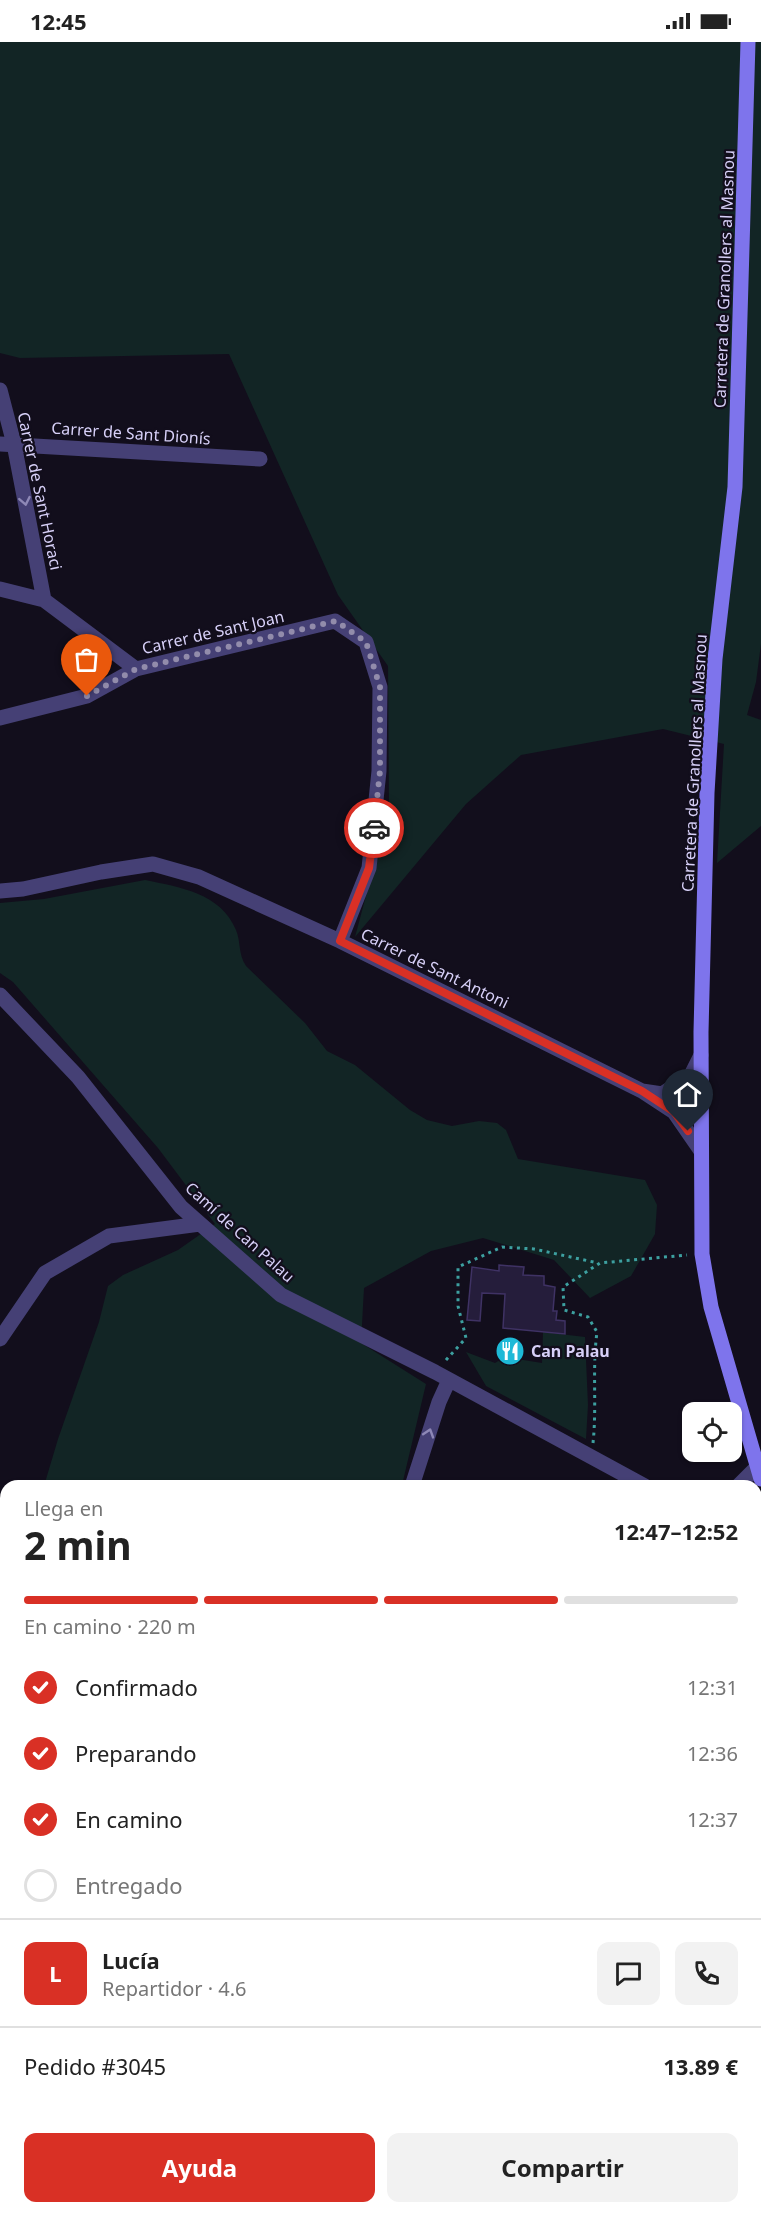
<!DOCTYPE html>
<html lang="es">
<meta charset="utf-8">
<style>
:root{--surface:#fff;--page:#f2f2f2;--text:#222;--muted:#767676;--line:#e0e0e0;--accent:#d93025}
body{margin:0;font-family:"Noto Sans",sans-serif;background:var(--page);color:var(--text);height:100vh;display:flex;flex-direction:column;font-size:22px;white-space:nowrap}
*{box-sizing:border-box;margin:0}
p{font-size:20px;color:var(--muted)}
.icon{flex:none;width:33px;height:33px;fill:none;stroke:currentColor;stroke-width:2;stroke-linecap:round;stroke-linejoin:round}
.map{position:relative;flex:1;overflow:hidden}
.details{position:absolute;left:0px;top:1438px;width:762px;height:734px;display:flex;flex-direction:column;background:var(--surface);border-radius:18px 18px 0 0;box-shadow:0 2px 4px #0004}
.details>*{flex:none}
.tools{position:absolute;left:682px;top:1360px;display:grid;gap:12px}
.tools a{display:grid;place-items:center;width:60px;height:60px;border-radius:12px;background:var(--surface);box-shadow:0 2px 4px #0004;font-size:30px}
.pin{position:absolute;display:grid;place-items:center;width:51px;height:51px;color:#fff;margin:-62px -26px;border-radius:50% 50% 50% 0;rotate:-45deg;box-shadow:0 0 6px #0007}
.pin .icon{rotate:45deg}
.courier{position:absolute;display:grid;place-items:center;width:60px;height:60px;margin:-30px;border:4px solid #d93025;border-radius:50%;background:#fff;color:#222;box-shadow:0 2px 8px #0007}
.head em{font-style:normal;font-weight:700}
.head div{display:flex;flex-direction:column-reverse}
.head{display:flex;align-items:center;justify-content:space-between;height:102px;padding:0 24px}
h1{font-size:39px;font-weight:700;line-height:45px}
.bar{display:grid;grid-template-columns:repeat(4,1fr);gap:9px 6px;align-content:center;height:72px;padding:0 24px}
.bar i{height:8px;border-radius:4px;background:var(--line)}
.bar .selected{background:var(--accent)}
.bar p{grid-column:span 4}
.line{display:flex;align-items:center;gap:15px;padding:0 24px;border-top:2px solid var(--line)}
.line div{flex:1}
.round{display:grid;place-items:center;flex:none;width:63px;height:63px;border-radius:12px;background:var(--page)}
ol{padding:0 24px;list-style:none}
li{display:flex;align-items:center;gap:18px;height:66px}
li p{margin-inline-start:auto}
li .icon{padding:6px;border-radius:50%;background:var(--accent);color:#fff;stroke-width:4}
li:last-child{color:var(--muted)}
li i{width:33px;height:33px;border:3px solid var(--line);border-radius:50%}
.primary-button{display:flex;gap:12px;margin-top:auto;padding:12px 24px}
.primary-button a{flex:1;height:69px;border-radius:12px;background:var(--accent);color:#fff;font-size:24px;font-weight:700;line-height:69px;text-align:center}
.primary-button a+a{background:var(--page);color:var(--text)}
.status{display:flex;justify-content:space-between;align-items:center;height:42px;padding:0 30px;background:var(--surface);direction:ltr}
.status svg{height:16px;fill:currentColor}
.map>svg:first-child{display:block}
.green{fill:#122525}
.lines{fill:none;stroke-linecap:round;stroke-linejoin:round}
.stream{stroke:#152340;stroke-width:4.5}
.building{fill:#251d3b;stroke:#3f3264;stroke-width:1.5}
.path{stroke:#3da0a0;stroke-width:3;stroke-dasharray:3 4.5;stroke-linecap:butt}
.minor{stroke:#454075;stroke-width:15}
.secondary{stroke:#7e74ec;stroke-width:15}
.oneway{stroke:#8e88b6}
.done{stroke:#928cab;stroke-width:6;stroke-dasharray:0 10.8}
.route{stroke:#d93025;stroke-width:8}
.labels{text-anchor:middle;stroke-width:4.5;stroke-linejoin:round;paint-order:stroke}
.street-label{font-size:16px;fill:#d7d0f8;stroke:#120e1c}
.poi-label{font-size:16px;font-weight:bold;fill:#d7d0f8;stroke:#120e1c;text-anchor:start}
</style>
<div class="status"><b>12:45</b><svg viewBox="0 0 49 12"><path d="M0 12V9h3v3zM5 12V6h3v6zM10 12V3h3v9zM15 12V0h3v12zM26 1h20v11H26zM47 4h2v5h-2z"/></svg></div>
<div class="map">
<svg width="761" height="2171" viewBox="0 0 761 2171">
<rect width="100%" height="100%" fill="#120e1c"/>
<path class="green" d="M0 0H761V602L756 640 747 673 761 678V784L717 821 724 702 663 687 521 713 466 762 355 895 389 768 388 624 338 553 229 312 20 316 0 311Z
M145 838C179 845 221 851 236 888 241 900 238 912 246 924L305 981 327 1009 355 1023 410 1068 427 1078 452 1084 479 1079 497 1081 506 1088 518 1117 645 1138 657 1163 655 1192 631 1234 590 1256 554 1218 483 1196 431 1209 364 1246 361 1301 426 1342 402 1443 44 1444 58 1397 99 1280 108 1244 123 1233 178 1208 215 1182 158 1106 13 940 0 931V861L44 857Z
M543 1290 585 1295 588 1363 586 1397 486 1344 466 1310 495 1321 505 1315 542 1321Z
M6 1559V2166H601V2171H406L355 2168 290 2171H0V1562Z
M761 2069V2155H756V2070Z"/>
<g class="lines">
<path class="stream" d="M756 2128H761
M0 2162H6"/>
</g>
<path class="building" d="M499 1223 524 1225 523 1233 544 1234V1243L555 1245 553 1269H557L556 1278 565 1279V1292L503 1286 505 1252 482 1251 480 1279 467 1278 472 1225 499 1229Z"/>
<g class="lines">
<path class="path" d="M446 1318 466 1296 458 1264V1225L502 1205 534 1207 598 1221
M593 1401C597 1364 592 1327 597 1290L588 1275 564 1268 563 1245 600 1221 687 1213
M606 2166V2171"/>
<path class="minor" d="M0 348 14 402 44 558
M0 402 260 417
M0 547 44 558 136 627
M0 676 87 654 136 627 335 579 366 600 380 645 379 729 369 826 340 899
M0 849 23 847 101 830 153 822 199 835 340 899 642 1049 674 1070 701 1109
M0 953 78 1035 181 1165 281 1253 435 1330 645 1444
M642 1049 696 1057 701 1062 684 1071 674 1070
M665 1050 691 1033 701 1013
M0 1297 45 1231 109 1194 200 1182
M412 1444 439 1360 449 1338
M738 1444 757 1425
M756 1469 761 1472
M0 1837 6 1847
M756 2101 761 2100
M0 2126H6"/>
<path class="secondary" d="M748 0 735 445 715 617 707 751 701 990 702 1212 711 1265 761 1437"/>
</g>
<defs><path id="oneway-chevron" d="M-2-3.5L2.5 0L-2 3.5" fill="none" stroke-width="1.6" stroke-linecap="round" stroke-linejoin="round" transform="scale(1.5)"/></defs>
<g class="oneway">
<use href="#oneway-chevron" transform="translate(25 459) rotate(79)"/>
<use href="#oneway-chevron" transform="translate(429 1391) rotate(-72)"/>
</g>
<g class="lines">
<path class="done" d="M87 654 136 627 336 579 366 600 380 645V729L374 786"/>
<path class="route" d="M374 786 369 826 340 899 642 1049 674 1070 688 1089"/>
</g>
<defs>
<g id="restaurant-disc" transform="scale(1.5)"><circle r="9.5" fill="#1eb9d7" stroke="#120e1c"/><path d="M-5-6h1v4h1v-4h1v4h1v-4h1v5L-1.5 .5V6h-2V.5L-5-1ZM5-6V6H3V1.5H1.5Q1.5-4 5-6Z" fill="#fff"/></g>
</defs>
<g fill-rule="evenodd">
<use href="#restaurant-disc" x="510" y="1309"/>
</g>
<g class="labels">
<g class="street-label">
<text transform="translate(724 237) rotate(-88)" y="6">Carretera de Granollers al Masnou</text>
<text transform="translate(131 391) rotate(4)" y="6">Carrer de Sant Dionís</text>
<text transform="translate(40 449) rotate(78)" y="6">Carrer de Sant Horaci</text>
<text transform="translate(213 590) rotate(-13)" y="6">Carrer de Sant Joan</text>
<text transform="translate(694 721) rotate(-87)" y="6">Carretera de Granollers al Masnou</text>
<text transform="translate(435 926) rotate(26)" y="6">Carrer de Sant Antoni</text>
<text transform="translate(240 1190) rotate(42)" y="6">Camí de Can Palau</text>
</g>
<g class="poi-label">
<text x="531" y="1315">Can Palau</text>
</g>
</g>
</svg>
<div class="tools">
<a><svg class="icon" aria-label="locate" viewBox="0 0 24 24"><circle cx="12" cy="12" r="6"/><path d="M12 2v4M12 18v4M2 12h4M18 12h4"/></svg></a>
</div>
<div class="pin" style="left:87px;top:654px;background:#ea580c"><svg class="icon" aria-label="bag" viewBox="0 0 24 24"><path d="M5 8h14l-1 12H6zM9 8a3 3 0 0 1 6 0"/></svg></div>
<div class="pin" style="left:688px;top:1089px;background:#1f2937"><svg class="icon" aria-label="home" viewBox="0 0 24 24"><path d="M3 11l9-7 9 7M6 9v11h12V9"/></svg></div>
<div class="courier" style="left:374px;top:786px"><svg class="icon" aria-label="car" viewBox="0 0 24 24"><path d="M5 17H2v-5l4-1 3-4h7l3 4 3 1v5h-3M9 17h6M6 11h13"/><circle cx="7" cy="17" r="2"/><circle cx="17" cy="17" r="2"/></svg></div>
<section class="details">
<div class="head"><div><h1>2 min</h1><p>Llega en</p></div><em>12:47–12:52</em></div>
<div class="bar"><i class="selected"></i><i class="selected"></i><i class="selected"></i><i></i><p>En camino · 220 m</p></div>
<ol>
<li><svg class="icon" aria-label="check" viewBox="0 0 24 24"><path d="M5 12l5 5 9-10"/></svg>Confirmado<p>12:31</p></li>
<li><svg class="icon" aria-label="check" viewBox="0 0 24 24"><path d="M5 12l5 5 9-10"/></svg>Preparando<p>12:36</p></li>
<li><svg class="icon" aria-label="check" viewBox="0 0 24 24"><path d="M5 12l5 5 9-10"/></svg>En camino<p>12:37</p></li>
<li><i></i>Entregado</li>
</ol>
<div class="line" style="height:108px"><b class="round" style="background:var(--accent);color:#fff">L</b><div><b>Lucía</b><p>Repartidor · 4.6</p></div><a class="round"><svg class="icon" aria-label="chat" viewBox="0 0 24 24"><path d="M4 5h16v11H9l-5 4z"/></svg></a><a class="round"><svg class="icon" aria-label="phone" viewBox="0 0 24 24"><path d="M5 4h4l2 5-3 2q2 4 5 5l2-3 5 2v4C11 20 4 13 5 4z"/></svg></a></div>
<div class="line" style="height:78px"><div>Pedido #3045</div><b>13.89 €</b></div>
<div class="primary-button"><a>Ayuda</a><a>Compartir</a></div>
</section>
</div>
